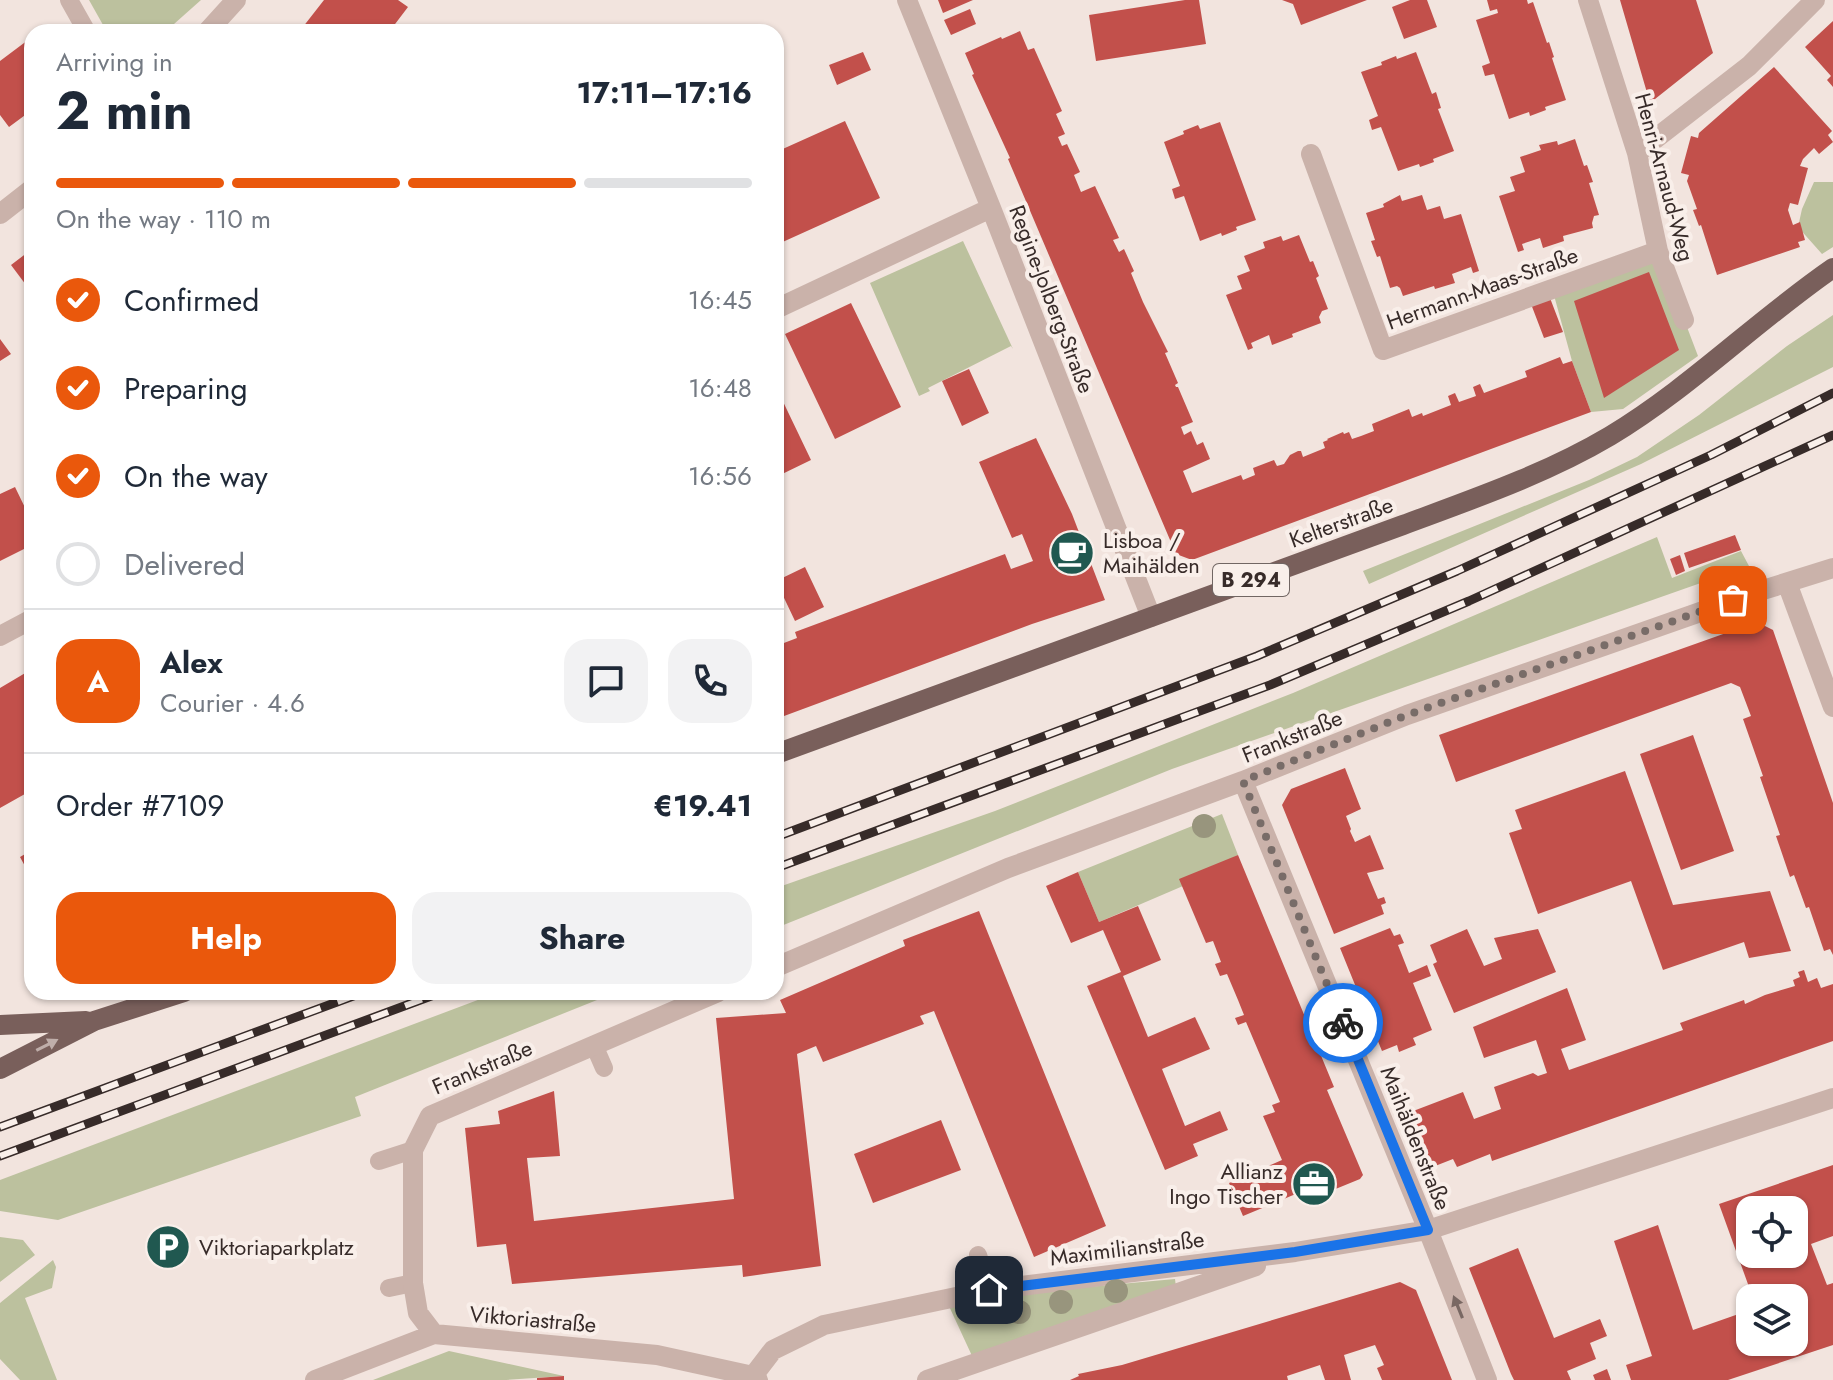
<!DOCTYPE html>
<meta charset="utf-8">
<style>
:root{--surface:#fff;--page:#f2f2f3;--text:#1f2937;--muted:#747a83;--line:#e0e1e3;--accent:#ea580c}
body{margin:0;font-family:Jost,sans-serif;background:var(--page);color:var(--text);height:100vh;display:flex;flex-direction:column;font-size:30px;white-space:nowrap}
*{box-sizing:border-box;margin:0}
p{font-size:26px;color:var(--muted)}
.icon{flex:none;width:44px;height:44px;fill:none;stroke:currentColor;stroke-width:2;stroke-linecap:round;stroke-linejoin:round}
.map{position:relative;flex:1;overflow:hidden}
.sheet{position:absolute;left:24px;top:24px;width:760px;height:976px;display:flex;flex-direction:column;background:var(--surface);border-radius:24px;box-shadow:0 2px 6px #0004}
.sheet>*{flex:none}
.controls{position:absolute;left:1736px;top:1196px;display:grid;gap:16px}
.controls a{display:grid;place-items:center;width:72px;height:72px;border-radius:16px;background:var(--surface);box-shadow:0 2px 6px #0004;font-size:40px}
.pin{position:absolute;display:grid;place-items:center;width:68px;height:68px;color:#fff;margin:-34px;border-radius:16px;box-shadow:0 4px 12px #0006}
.courier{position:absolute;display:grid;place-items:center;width:80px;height:80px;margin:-40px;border:6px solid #1a73e8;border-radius:50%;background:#fff;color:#222;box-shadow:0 2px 10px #0007}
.summary em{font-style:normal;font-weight:700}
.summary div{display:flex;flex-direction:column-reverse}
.summary{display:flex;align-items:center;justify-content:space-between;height:136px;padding:0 32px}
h1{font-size:52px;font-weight:700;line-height:60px}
.bar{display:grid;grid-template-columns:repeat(4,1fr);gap:12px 8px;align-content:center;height:96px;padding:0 32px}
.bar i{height:10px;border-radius:6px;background:var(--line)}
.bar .active{background:var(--accent)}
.bar p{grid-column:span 4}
.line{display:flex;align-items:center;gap:20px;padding:0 32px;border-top:2px solid var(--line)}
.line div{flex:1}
.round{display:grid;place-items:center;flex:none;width:84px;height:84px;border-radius:24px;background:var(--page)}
ol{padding:0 32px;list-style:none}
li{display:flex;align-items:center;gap:24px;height:88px}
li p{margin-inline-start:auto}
li .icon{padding:8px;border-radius:50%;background:var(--accent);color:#fff;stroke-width:4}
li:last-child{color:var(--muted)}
li i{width:44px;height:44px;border:4px solid var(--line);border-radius:50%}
.primary-button{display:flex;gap:16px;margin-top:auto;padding:16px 32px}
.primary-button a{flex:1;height:92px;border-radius:24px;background:var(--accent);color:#fff;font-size:32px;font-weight:700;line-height:92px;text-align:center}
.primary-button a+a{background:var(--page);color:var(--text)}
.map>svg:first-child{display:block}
.green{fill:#bcc19e}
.building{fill:#c2504b;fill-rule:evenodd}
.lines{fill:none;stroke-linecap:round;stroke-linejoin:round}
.lane{stroke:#cab2aa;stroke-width:18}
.street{stroke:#cab2aa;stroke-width:20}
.primary{stroke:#795f5b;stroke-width:20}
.rail-casing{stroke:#372b29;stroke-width:9}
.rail{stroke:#f9efea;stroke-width:6;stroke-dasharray:18;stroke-linecap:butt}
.tree{fill:#98957d}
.oneway{fill:#bfaeaa}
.oneway2{fill:#796863}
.done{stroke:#786c68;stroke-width:8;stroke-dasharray:0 14.4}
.route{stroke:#1a73e8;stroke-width:10}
.labels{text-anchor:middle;stroke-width:8;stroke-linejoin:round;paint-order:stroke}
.shield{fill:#f9efea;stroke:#716663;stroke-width:2}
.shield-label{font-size:20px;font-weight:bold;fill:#372b29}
.street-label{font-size:22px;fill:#372b29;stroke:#f9efea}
.poi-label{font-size:22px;fill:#372b29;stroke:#f9efea;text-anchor:start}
</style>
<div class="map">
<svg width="1833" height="1380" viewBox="0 0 1833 1380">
<rect width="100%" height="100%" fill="#f2e4de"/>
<path class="green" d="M89 0H201L165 32H107Z
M1814 182H1833V247L1822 254 1798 227 1802 209Z
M963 241 1013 349 1011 346 928 388 930 391 919 396 870 283Z
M1658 251 1698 356 1623 409 1591 412 1572 361 1552 288Z
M1833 315V367L1641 464 1369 584 1363 571 1589 480 1637 457 1699 415 1787 346Z
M1657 537 1672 578 1741 551 1749 566 1172 769 776 928V888L995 811 1293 693Z
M1222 814 1238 855 1183 886 1099 922 1078 872Z
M499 992H617L355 1097 361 1116 58 1220 0 1211V1180Z
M0 1237 23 1240 35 1255 0 1282Z
M53 1260 56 1267 52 1288 25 1298 57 1380H20L0 1359V1303Z
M1175 1279 1177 1295 973 1358 948 1304 990 1296Z
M449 1351 564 1376 506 1380H373Z"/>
<path class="building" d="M324 0H398L408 7 389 32H299Z
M938 0H973L943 13Z
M1185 0H1199L1206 44 1096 61 1089 15Z
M1282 0H1367L1301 25 1293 4Z
M1410 0H1427L1437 27 1404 39 1392 7Z
M1487 0H1527L1528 4 1533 2 1547 43 1549 42 1554 57 1552 58 1566 100 1545 107 1546 110 1530 116 1529 112 1509 119 1494 74 1485 76 1482 66 1490 63 1476 20 1498 13 1497 9 1490 11Z
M1620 0H1696L1713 53 1650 103Z
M970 9 976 24 951 35 944 20Z
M1833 21V87L1827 80 1831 76 1805 47Z
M1020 31 1028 50 1034 48 1062 111 1056 114 1065 134 1058 137 1062 146 1067 144 1080 172 1074 175 1081 192 1095 186 1119 238 1113 240 1119 252 1124 249 1134 271 1131 273 1143 302 1168 352 1165 353 1178 383 1175 385 1176 387H1178L1193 422 1181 427 1184 435 1191 431 1197 445 1203 442 1210 459 1183 471 1192 493 1241 475 1243 480 1255 475 1253 468 1274 460 1277 466 1284 464 1290 455 1298 451H1301L1303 457 1325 448 1323 442 1328 440 1327 439 1343 432 1344 434 1349 432 1352 439 1361 436 1374 431 1372 424 1409 409 1412 417 1422 413 1423 416 1451 405 1448 396 1455 393 1459 402 1476 396 1473 387 1480 384 1484 393 1527 377 1525 371 1560 357 1563 364 1572 361 1591 412 1192 560 1176 554 1008 159 1010 158 972 75 974 74 965 53 1001 37 1002 39Z
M32 37V110L9 127 0 115V61Z
M863 52 871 70 837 85 829 65Z
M1416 52 1432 94 1436 92 1441 108 1438 109 1454 151 1433 159 1434 162 1420 167 1419 164 1398 171 1381 127 1372 130 1369 120 1378 116 1361 72 1382 65 1381 62 1396 56 1397 59Z
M1774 67 1832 131 1828 135 1833 142 1819 154 1814 148 1803 159 1800 166 1808 168 1798 205 1790 203 1788 210 1793 225 1800 222 1805 240 1798 242 1800 247 1717 275 1701 225 1699 226 1693 210 1697 209 1687 181 1689 175 1681 173 1691 136 1698 138 1699 133Z
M845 121 880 198 776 245V152Z
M1220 122 1256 220 1236 227 1237 230 1222 236 1221 233 1200 241 1184 196 1175 199 1172 189 1180 186 1164 142 1184 134 1183 131 1198 125 1200 129Z
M1575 139 1584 166 1587 165 1593 182 1589 183 1599 215 1594 216 1592 223 1593 228 1563 236 1564 241 1543 248 1540 238 1522 244 1524 250 1518 252 1499 196 1515 191 1510 177 1525 172 1520 157 1541 150 1539 145 1557 141 1558 145Z
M1400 195 1402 201 1422 195 1427 210 1440 206 1444 219 1461 214 1479 271 1473 273 1471 267 1452 274 1455 283 1435 289 1434 286 1403 296 1400 288 1397 286 1390 288 1380 256 1377 257 1371 241 1375 240 1366 213 1384 207 1383 204Z
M1299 235 1310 262 1313 261 1319 276 1316 278 1328 309 1322 311 1319 317 1321 323 1292 334 1293 337 1272 345 1269 335 1251 343 1253 348 1248 350 1226 295 1242 289 1237 276 1250 271 1244 256 1265 248 1263 242 1281 236 1283 241Z
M32 249V293L11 265Z
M1649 272 1679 350 1604 398 1574 301Z
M1550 298 1563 332 1544 338 1531 304Z
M851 303 901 407 835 439 785 334Z
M0 339 11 354 0 361Z
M969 369 989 413 962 426 942 381Z
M776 387 811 460 776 477Z
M1036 438 1072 514 1105 600 1032 624 776 719V646L797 638 795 632 1005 554 1011 569 1033 561 1022 534 1012 538 979 462Z
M15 487 32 522V545L0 561V494Z
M1735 535 1741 550 1689 568 1684 553Z
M1680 555 1685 571 1676 575 1670 559Z
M805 567 824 607 795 621 776 581Z
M1757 622 1773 630 1833 803V955L1830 949 1824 951 1809 907 1806 908 1794 875 1790 877 1776 836 1780 835 1760 777 1763 776 1743 719 1751 716 1740 687 1731 683 1456 782 1439 735Z
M32 669V790L0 808V688Z
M1693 735 1734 851 1681 870 1640 754Z
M1345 768 1361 809 1346 816 1351 829 1350 831 1355 842 1370 835 1384 869 1367 873 1378 899 1384 897 1386 903 1381 905 1384 914 1334 934 1282 805 1291 789Z
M1625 771 1673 905 1770 891 1791 951 1749 958 1744 942 1663 970 1631 881 1538 914 1509 833 1522 829 1515 810Z
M32 850V879L20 857Z
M1238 855 1334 1087 1327 1090 1363 1175 1360 1179 1316 1197 1313 1196 1310 1188 1243 1216 1229 1183 1282 1160 1263 1116 1275 1112 1272 1105 1280 1102 1246 1022 1238 1025 1235 1018 1244 1015 1238 1000 1227 974 1220 976 1215 964 1221 962 1213 941 1206 943 1179 879Z
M1078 872 1099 922 1138 906 1161 960 1123 976 1148 1037 1195 1017 1210 1049 1162 1069 1185 1126 1220 1111 1228 1130 1193 1144 1198 1156 1165 1170 1087 986 1121 972 1103 930 1071 943 1046 886Z
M979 911 1106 1226 1034 1257 934 1011 920 1016 924 1024 823 1062 816 1046 797 1054 821 1266 743 1277 742 1265 512 1284 506 1244 477 1247 465 1128 500 1124 498 1111 554 1091 560 1156 527 1158 534 1221 734 1199 716 1018 786 1013 780 1000 905 946 903 940Z
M1390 928 1394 936 1400 934 1404 943 1398 945 1409 973 1427 965 1431 976 1413 983 1432 1030 1413 1038 1416 1045 1399 1052 1397 1045 1382 1051 1340 948Z
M1467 929 1484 966 1502 959 1494 938 1538 929 1556 972 1454 1013 1433 964 1437 962 1430 945Z
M1804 970 1808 982 1817 978 1821 988 1833 984V1041L1492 1161 1490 1154 1457 1167 1453 1159 1430 1168 1408 1113 1463 1092 1474 1119 1501 1109 1494 1087 1533 1073 1538 1076 1547 1073 1536 1040 1484 1058 1473 1027 1567 988 1586 1040 1561 1049 1569 1070 1683 1030 1680 1023 1744 1000 1745 1004 1765 995 1795 986 1793 980 1800 977 1798 972Z
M941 1120 961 1170 873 1203 854 1154Z
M1833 1165V1236L1811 1244 1827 1285 1833 1283V1345L1728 1380H1631L1626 1365 1652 1356 1614 1241 1658 1225 1693 1330 1750 1310V1342H1794V1298H1753L1719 1204ZM1750 1210H1794V1254H1750Z
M1518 1248 1554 1338 1600 1319 1607 1336 1590 1343 1596 1359 1567 1371 1571 1380H1514L1511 1374 1469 1268Z
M1400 1282 1416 1290 1452 1380H1382L1377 1368 1384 1365 1375 1345 1344 1355 1351 1380H1325L1320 1365 1287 1376 1288 1380H1070L1079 1376 1078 1374 1122 1365Z
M1607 1369 1611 1380H1595L1593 1375Z
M564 1376V1380H537V1378Z"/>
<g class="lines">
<path class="lane" d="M69 0 87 32
M594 1045 604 1068
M379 1161 413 1150
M978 1255 989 1290
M389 1288 413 1283"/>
<path class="street" d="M907 0 991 208 1151 617
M1588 0 1637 153 1658 251 1684 320
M207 32 236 0
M1637 153 1749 66 1815 0
M1311 154 1383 350 1658 251
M0 214 32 189
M776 309 991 208
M1787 583 1833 707
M0 636 32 619
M1243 781 1428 1230 1487 1380
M776 967 1008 868 1243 781 1407 715 1763 590 1833 568
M434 1334 418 1313 413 1283V1150L430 1116 718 992
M753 1376 773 1350 824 1325 989 1290 1295 1252 1428 1230 1833 1098
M315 1380 434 1334 657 1355 753 1376 758 1380
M927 1380 1256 1266"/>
<path class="primary" d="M776 754 1403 525C1473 499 1546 474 1610 436 1690 388 1756 321 1833 268
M0 1025 86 1021
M0 1069 94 1021 184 992"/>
<g class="rail-casing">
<path id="rail" d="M776 837 1257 656 1457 571 1711 455 1833 393
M776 868 1270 685 1469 601 1833 435
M0 1127 364 992
M0 1156 442 992"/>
</g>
<use href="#rail" class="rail"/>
</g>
<g class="tree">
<circle cx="1204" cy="826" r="12"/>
<circle cx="1116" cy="1291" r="12"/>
<circle cx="1061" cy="1302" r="12"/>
<circle cx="1019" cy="1312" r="12"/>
</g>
<defs><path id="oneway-solid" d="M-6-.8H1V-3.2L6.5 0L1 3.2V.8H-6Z" transform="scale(2)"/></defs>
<use class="oneway" href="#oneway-solid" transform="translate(47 1045) rotate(-27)"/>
<use class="oneway2" href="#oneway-solid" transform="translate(1458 1307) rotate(-112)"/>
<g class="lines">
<path class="done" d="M1343 1023 1243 781 1407 715 1733 600"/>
<path class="route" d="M989 1290 1295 1252 1428 1230 1343 1023"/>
</g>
<defs>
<g id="cafe-disc" transform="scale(2.3)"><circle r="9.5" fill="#205850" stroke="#f9efea"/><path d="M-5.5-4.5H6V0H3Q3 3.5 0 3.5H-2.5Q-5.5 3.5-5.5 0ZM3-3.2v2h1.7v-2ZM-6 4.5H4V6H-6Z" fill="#fff"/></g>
<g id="office-disc" transform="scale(2.3)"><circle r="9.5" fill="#205850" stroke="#f9efea"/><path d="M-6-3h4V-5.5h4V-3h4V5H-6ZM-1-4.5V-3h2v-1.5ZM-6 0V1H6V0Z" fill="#fff"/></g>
<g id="parking-disc" transform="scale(2.3)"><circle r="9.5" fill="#205850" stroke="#f9efea"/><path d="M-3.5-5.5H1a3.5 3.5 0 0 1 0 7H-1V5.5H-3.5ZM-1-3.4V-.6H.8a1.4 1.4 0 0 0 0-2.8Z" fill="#fff"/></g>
</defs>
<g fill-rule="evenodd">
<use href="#cafe-disc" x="1072" y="553"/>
<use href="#office-disc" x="1314" y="1184"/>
<use href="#parking-disc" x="168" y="1247"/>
</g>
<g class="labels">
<rect class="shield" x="1213" y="564" width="76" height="32" rx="6"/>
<g class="shield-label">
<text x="1251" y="587">B 294</text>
</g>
<g class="street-label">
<text transform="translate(1665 177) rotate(75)" y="8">Henri-Arnaud-Weg</text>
<text transform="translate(1482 288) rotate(-20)" y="8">Hermann-Maas-Straße</text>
<text transform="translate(1052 299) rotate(69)" y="8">Regine-Jolberg-Straße</text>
<text transform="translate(1341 522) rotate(-20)" y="8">Kelterstraße</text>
<text transform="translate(1292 736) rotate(-22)" y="8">Frankstraße</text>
<text transform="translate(482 1067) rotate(-23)" y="8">Frankstraße</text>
<text transform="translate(1416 1138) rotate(68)" y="8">Maihäldenstraße</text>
<text transform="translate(1127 1248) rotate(-7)" y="8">Maximilianstraße</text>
<text transform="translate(533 1319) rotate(5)" y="8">Viktoriastraße</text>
</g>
<g class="poi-label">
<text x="1103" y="548">Lisboa /<tspan x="1103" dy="25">Maihälden</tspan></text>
<text x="1283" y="1179" text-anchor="end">Allianz<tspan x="1283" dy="25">Ingo Tischer</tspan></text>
<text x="199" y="1255">Viktoriaparkplatz</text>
</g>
</g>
</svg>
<div class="controls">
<a><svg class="icon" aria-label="locate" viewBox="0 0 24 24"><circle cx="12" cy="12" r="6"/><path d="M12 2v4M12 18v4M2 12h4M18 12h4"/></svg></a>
<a><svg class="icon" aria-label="layers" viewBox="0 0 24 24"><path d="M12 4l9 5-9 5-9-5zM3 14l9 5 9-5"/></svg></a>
</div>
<div class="pin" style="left:1733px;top:600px;background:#ea580c"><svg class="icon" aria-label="bag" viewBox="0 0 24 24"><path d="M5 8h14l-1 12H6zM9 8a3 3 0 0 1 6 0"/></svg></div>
<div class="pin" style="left:989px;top:1290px;background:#1f2937"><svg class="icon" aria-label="home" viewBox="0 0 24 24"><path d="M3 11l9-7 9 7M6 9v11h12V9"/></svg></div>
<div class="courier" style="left:1343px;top:1023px"><svg class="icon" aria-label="bike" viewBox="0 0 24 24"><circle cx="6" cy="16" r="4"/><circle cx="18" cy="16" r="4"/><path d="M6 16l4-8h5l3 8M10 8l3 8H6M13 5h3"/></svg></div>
<section class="sheet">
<div class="summary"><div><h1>2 min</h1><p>Arriving in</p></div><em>17:11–17:16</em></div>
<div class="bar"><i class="active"></i><i class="active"></i><i class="active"></i><i></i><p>On the way · 110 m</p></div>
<ol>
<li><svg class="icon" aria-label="check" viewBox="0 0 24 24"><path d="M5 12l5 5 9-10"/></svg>Confirmed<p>16:45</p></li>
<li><svg class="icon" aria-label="check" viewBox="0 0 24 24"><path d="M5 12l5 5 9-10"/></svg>Preparing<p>16:48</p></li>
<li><svg class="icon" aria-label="check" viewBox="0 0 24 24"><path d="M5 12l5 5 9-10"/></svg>On the way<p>16:56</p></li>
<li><i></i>Delivered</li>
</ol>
<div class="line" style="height:144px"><b class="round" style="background:var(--accent);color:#fff">A</b><div><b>Alex</b><p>Courier · 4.6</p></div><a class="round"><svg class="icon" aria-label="chat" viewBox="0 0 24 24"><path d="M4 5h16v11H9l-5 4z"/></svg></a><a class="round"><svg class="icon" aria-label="phone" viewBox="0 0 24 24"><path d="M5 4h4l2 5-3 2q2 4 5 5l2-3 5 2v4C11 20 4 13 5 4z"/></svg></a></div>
<div class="line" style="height:104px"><div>Order #7109</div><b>€19.41</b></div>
<div class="primary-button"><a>Help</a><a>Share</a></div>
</section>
</div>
